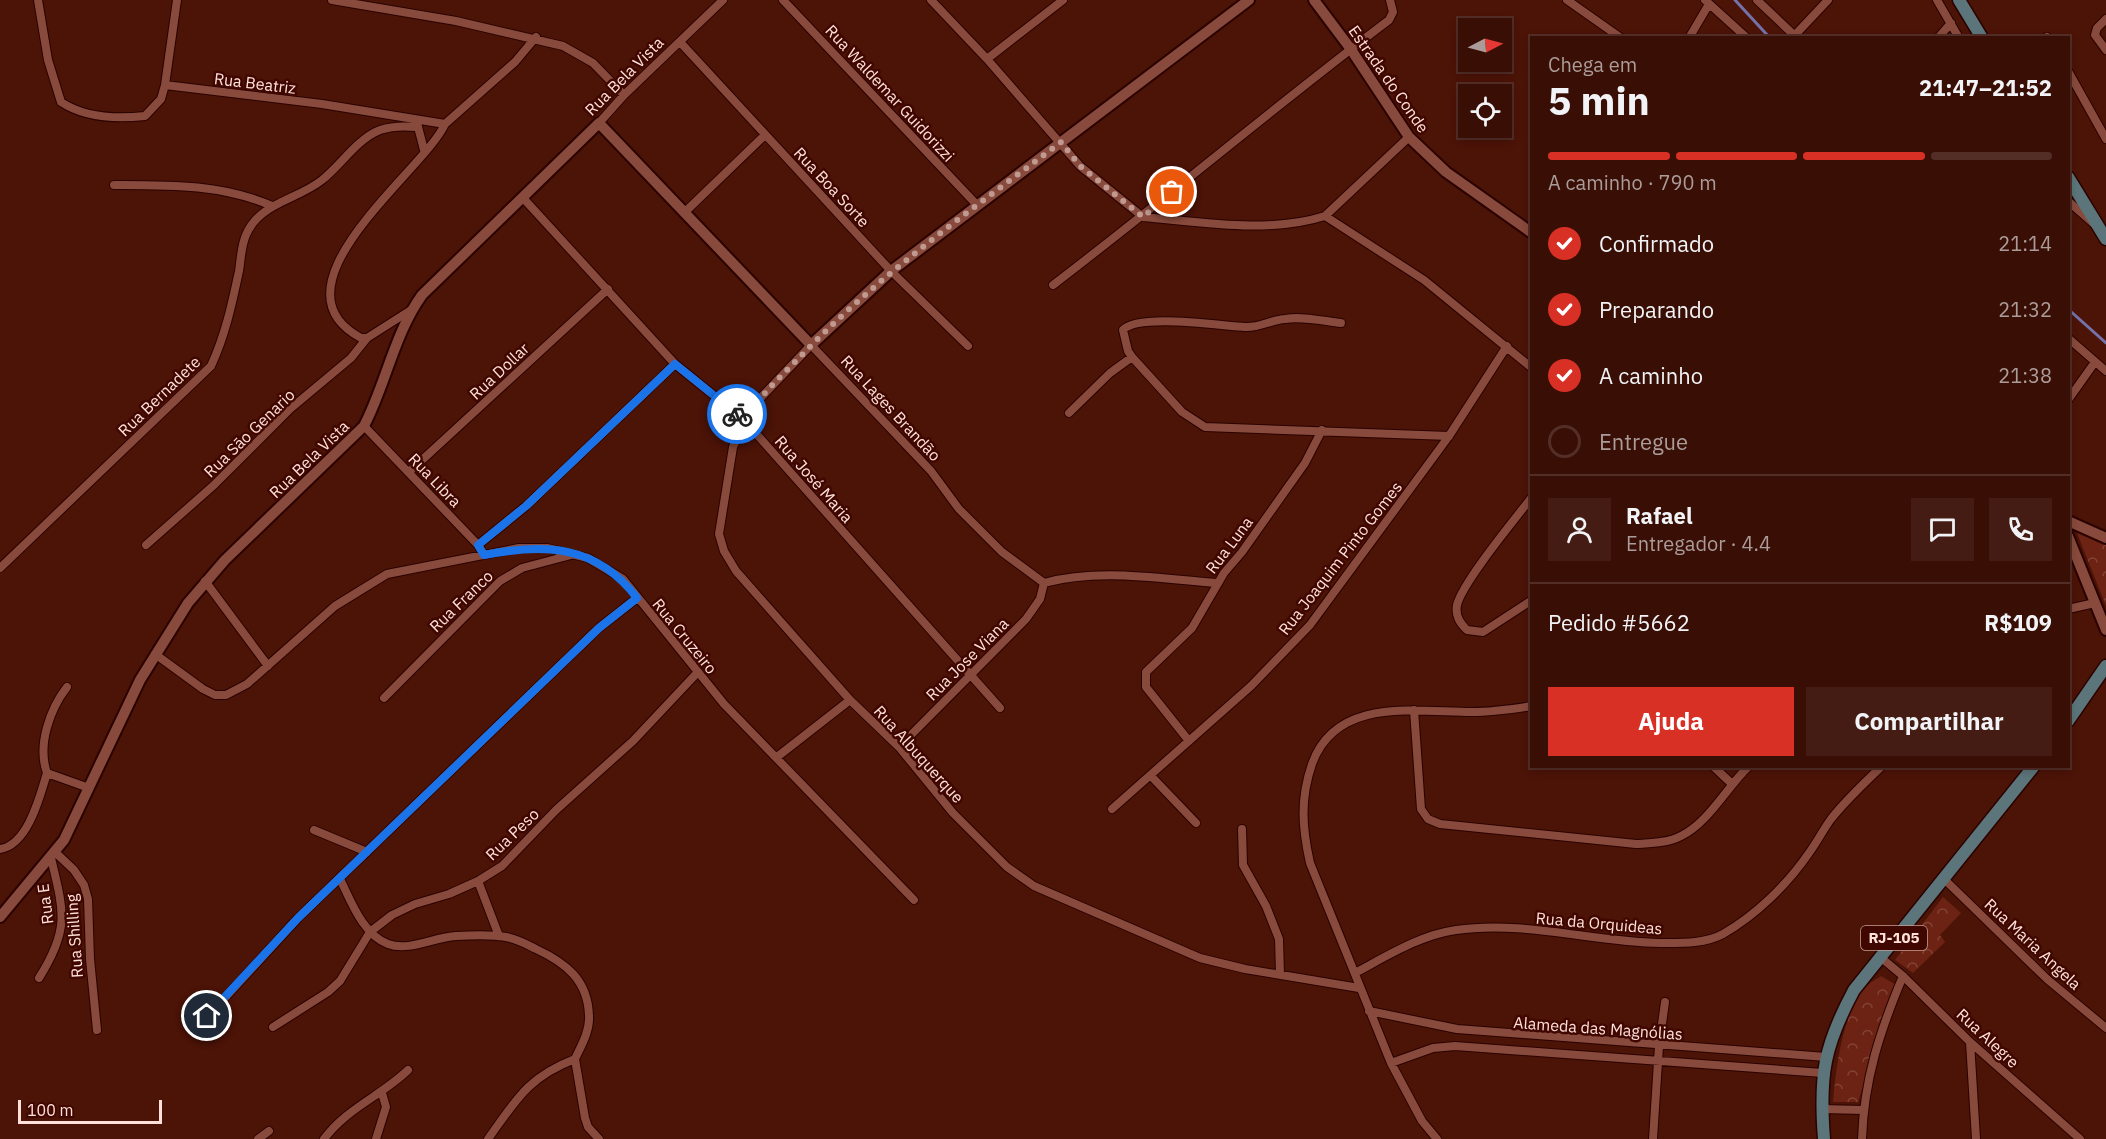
<!DOCTYPE html>
<html lang="pt">
<meta charset="utf-8">
<style>
:root{--surface:#390e05;--page:#441c13;--text:#f1f3f6;--muted:#ab9c9a;--line:#532e27;--accent:#d93025}
body{margin:0;font-family:"IBM Plex Sans",sans-serif;background:var(--page);color:var(--text);height:100vh;display:flex;flex-direction:column;font-size:22px;white-space:nowrap}
*{box-sizing:border-box;margin:0}
p{font-size:20px;color:var(--muted)}
.icon{flex:none;width:33px;height:33px;fill:none;stroke:currentColor;stroke-width:2;stroke-linecap:round;stroke-linejoin:round}
.map{position:relative;flex:1;overflow:hidden}
.sheet{position:absolute;left:1530px;top:36px;width:540px;height:732px;display:flex;flex-direction:column;background:var(--surface);border-radius:0px;box-shadow:0 3px 9px #0003,0 0 0 2px var(--line)}
.sheet>*{flex:none}
.needle{width:39px;rotate:84deg}
.controls{position:absolute;left:1458px;top:18px;display:grid;gap:12px}
.controls a{display:grid;place-items:center;width:54px;height:54px;border-radius:0px;background:var(--surface);box-shadow:0 3px 9px #0003,0 0 0 2px var(--line);font-size:30px}
.scale{position:absolute;left:18px;bottom:15px;width:144px;box-sizing:border-box;padding-left:6px;border:3px solid #ffe1d9;border-top:0;font-size:16px;line-height:21px;white-space:nowrap;color:#ffe1d9;-webkit-text-stroke:4px #400700;paint-order:stroke}
.pin{position:absolute;display:grid;place-items:center;width:51px;height:51px;color:#fff;margin:-26px;border:3px solid #fff;border-radius:50%;box-shadow:0 2px 6px #0007}
.courier{position:absolute;display:grid;place-items:center;width:60px;height:60px;margin:-30px;border:4px solid #1a73e8;border-radius:50%;background:#fff;color:#222;box-shadow:0 2px 8px #0007}
.overview em{font-style:normal;font-weight:800}
.overview div{display:flex;flex-direction:column-reverse}
.overview{display:flex;align-items:center;justify-content:space-between;height:102px;padding:0 18px}
h1{font-size:39px;font-weight:800;line-height:45px}
.bar{display:grid;grid-template-columns:repeat(4,1fr);gap:9px 6px;align-content:center;height:72px;padding:0 18px}
.bar i{height:8px;border-radius:4px;background:var(--line)}
.bar .on{background:var(--accent)}
.bar p{grid-column:span 4}
.line{display:flex;align-items:center;gap:15px;padding:0 18px;border-top:2px solid var(--line)}
.line div{flex:1}
.round{display:grid;place-items:center;flex:none;width:63px;height:63px;border-radius:0px;background:var(--page)}
ol{padding:0 18px;list-style:none}
li{display:flex;align-items:center;gap:18px;height:66px}
li p{margin-inline-start:auto}
li .icon{padding:6px;border-radius:50%;background:var(--accent);color:#fff;stroke-width:4}
li:last-child{color:var(--muted)}
li i{width:33px;height:33px;border:3px solid var(--line);border-radius:50%}
.cta{display:flex;gap:12px;margin-top:auto;padding:12px 18px}
.cta a{flex:1;height:69px;border-radius:0px;background:var(--accent);color:#fff;font-size:24px;font-weight:800;line-height:69px;text-align:center}
.cta a+a{background:var(--page);color:var(--text)}
.map>svg:first-child{display:block}
.park{fill:url(#park-crowns)}
.lines{fill:none;stroke-linecap:round;stroke-linejoin:round}
.stream{stroke:#7372a9;stroke-width:3}
.street-casing{stroke:#2a0200;stroke-width:10}
.secondary-casing{stroke:#2a0200;stroke-width:14}
.primary-casing{stroke:#2a0200;stroke-width:15}
.street{stroke:#884a3c;stroke-width:8}
.secondary{stroke:#884a3c;stroke-width:10}
.primary{stroke:#5b757a;stroke-width:12}
.done{stroke:#c09990;stroke-width:6;stroke-dasharray:0 10.8}
.route{stroke:#1a73e8;stroke-width:8}
.labels{text-anchor:middle;stroke-width:5;stroke-linejoin:round;paint-order:stroke}
.shield{fill:#400700;stroke:#c6a098;stroke-width:1.5}
.shield-label{font-size:15px;font-weight:bold;fill:#ffe1d9}
.street-label{font-size:16px;fill:#ffe1d9;stroke:#400700}
</style>
<div class="map">
<svg width="2106" height="1139" viewBox="0 0 2106 1139">
<defs>
<pattern id="park-crowns" width="20" height="18" patternUnits="userSpaceOnUse" patternTransform="scale(1.5)"><rect width="20" height="18" fill="#6c2313"/><path d="M2 6a3 3 0 1 1 6 0M12 15a3 3 0 1 1 6 0" fill="none" stroke="#824335"/></pattern>
</defs>
<rect width="100%" height="100%" fill="#4c1307"/>
<path class="park" d="M2085 530 2106 541V606L2077 533Z
M1943 897 1961 913 1940 935 1945 942 1913 973 1895 960Z
M1881 976 1896 985 1858 1102H1833C1836 1068 1842 1013 1866 987 1870 982 1877 979 1881 976Z"/>
<g class="lines">
<path class="stream" d="M1735 0 1770 38
M2068 309 2106 343"/>
<g class="street-casing">
<path id="street" d="M38 0 48 60 61 102C85 118 117 119 145 116L161 99 165 85 322 104 445 124 515 62 536 37
M332 0 456 21 563 46 593 63 624 95
M783 0 977 205
M931 0 987 59 1080 166 1143 217
M1567 0 1621 38
M1705 0 1747 38
M1757 0 1797 38
M1937 0 1959 38
M2106 19 2097 28 2095 35 2106 50
M1795 35 1828 0
M2047 37 2048 38
M1689 38 1709 4
M1938 38 1951 23
M680 42 891 271 968 346
M987 59 1063 0
M2068 71 2106 139
M165 85 177 0
M417 123 424 150
M599 123 624 95 723 0
M114 185C168 185 222 184 272 206
M524 199 675 364 744 420 1000 708
M2068 201 2093 223
M686 211 765 135
M1325 216 1409 137
M1143 217C1201 222 1268 234 1325 216L1424 280 1532 368
M1053 285C1167 198 1275 106 1389 20L1393 12 1390 0
M411 310 367 338H361C264 286 425 170 445 124
M1341 323C1323 321 1303 316 1285 319 1271 320 1259 328 1245 327 1222 326 1138 313 1123 330L1128 351 1132 357 1182 412 1205 427 1449 436
M2068 338 2106 371
M2068 400 2095 362
M1069 413 1110 373 1132 357
M364 426 478 545 484 555
M409 472 608 289
M1532 497C1515 519 1462 583 1457 605 1455 616 1460 623 1467 630L1483 632 1532 600
M146 545 214 485 290 409 351 358 367 338
M478 545 526 506 675 364
M0 568 211 366C225 336 232 304 239 271 241 259 241 246 246 235 259 203 297 200 322 180 341 165 357 139 380 130 392 126 405 126 416 127
M205 581 268 666
M1217 583C1159 579 1100 568 1044 583L1002 552 959 509 931 471 811 345 752 407 733 447 719 534 724 551 736 571 850 700 899 747 953 813 1007 867 1034 886 1200 958 1245 969 1359 988
M2068 609 2095 603
M155 654 203 689 215 695H226L247 684 335 606 387 574 519 548H547L588 558 623 579 724 704 914 900
M384 698 500 581 522 568 571 555
M1414 710 1421 809 1428 819 1440 824 1636 844C1651 843 1668 843 1681 836 1709 822 1726 788 1749 766
M1189 741 1146 687V672L1192 628 1224 573 1242 552 1305 463 1322 430
M899 747 1026 619 1040 599 1044 583
M777 757 850 700
M1713 766 1731 783
M47 773C37 745 50 709 67 687
M1151 776 1196 823
M1112 809 1251 686 1310 625 1449 436 1507 346
M1242 829 1243 865 1266 906 1279 939 1280 974
M314 830 367 852
M0 849C28 845 40 796 47 773L89 788
M55 852 74 870 84 885 88 899 90 959 97 1030
M340 879C351 901 363 935 388 944 409 952 434 937 456 936 472 935 490 934 506 937 517 939 526 944 536 949 566 963 588 980 589 1016 590 1031 581 1046 575 1059 528 1077 516 1100 488 1139
M1944 879 2047 979 2106 1028
M478 881 499 936
M1879 956 1903 976 1970 1042 2080 1139
M1355 973C1387 956 1420 935 1456 930 1523 920 1593 942 1660 943 1680 943 1705 944 1723 934 1756 915 1787 885 1809 853 1817 842 1823 830 1831 819 1846 800 1864 783 1882 766
M39 978C70 929 64 912 51 858
M1369 1011 1457 1029 1826 1057
M200 1025 298 918 599 628 637 598
M273 1027 328 992 340 981 370 932 392 915 415 904 449 894 478 881 502 866 556 810 633 741 697 673
M1970 1042 1976 1139
M575 1059 585 1118 588 1127 599 1139
M1391 1063 1433 1048 1455 1046 1823 1073
M1822 1109 1863 1110
M258 1139 269 1131
M324 1139C347 1108 381 1096 408 1070
M376 1139 386 1107 382 1093
M1437 1139 1422 1121 1391 1063 1310 863C1302 827 1300 799 1312 764 1336 696 1416 712 1472 712 1491 712 1513 709 1532 706
M1653 1139 1659 1046 1665 1002
M1862 1139C1864 1079 1880 1031 1903 976"/>
</g>
<g class="secondary-casing">
<path id="secondary" d="M1314 0 1350 48 1409 137 1446 172 1532 233
M2068 521 2106 538
M2068 536 2106 630
M0 917 64 840 140 680 188 603 225 560 364 426C386 384 394 334 422 295L599 123 811 345 891 271 1249 0"/>
</g>
<g class="primary-casing">
<path id="primary" d="M1959 0 1982 38
M2068 177 2106 239
M2068 721 2106 666
M1824 1139C1819 1075 1824 1046 1854 990L2034 766"/>
</g>
<use href="#street" class="street"/>
<use href="#secondary" class="secondary"/>
<use href="#primary" class="primary"/>
</g>
<g class="lines">
<path class="done" d="M737 414 744 420C759 397 779 378 798 359 877 276 970 211 1061 142L1080 166 1143 217 1172 192"/>
<path class="route" d="M207 1016 298 918 599 628 637 598C597 545 545 543 484 555L478 545 526 506 675 364 737 414"/>
</g>
<g class="labels">
<rect class="shield" x="1861" y="926" width="66" height="24" rx="4.5"/>
<g class="shield-label">
<text x="1894" y="943">RJ-105</text>
</g>
<g class="street-label">
<text transform="translate(624 76) rotate(-45)" y="6">Rua Bela Vista</text>
<text transform="translate(1389 79) rotate(55)" y="6">Estrada do Conde</text>
<text transform="translate(255 83) rotate(7)" y="6">Rua Beatriz</text>
<text transform="translate(890 93) rotate(47)" y="6">Rua Waldemar Guidorizzi</text>
<text transform="translate(832 187) rotate(47)" y="6">Rua Boa Sorte</text>
<text transform="translate(499 371) rotate(-43)" y="6">Rua Dollar</text>
<text transform="translate(159 396) rotate(-44)" y="6">Rua Bernadete</text>
<text transform="translate(891 408) rotate(47)" y="6">Rua Lages Brandão</text>
<text transform="translate(249 433) rotate(-44)" y="6">Rua Sāo Genario</text>
<text transform="translate(309 459) rotate(-44)" y="6">Rua Bela Vista</text>
<text transform="translate(814 479) rotate(49)" y="6">Rua José Maria</text>
<text transform="translate(435 480) rotate(46)" y="6">Rua Libra</text>
<text transform="translate(1229 545) rotate(-53)" y="6">Rua Luna</text>
<text transform="translate(1340 558) rotate(-52)" y="6">Rua Joaquim Pinto Gomes</text>
<text transform="translate(461 601) rotate(-44)" y="6">Rua Franco</text>
<text transform="translate(685 636) rotate(51)" y="6">Rua Cruzeiro</text>
<text transform="translate(967 659) rotate(-45)" y="6">Rua Jose Viana</text>
<text transform="translate(919 754) rotate(48)" y="6">Rua Albuquerque</text>
<text transform="translate(512 834) rotate(-44)" y="6">Rua Peso</text>
<text transform="translate(45 904) rotate(-97)" y="6">Rua E</text>
<text transform="translate(1599 923) rotate(5)" y="6">Rua da Orquideas</text>
<text transform="translate(74 936) rotate(-94)" y="6">Rua Shilling</text>
<text transform="translate(2033 944) rotate(43)" y="6">Rua Maria Angela</text>
<text transform="translate(1598 1028) rotate(4)" y="6">Alameda das Magnólias</text>
<text transform="translate(1988 1038) rotate(43)" y="6">Rua Alegre</text>
</g>
</g>
</svg>
<div class="controls">
<a><svg class="needle" viewBox="-14 -14 28 28"><path d="M0-13l5 13h-10z" fill="#e53935"/><path d="M0 13l5-13h-10z" fill="#ab9c9a"/></svg></a>
<a><svg class="icon" aria-label="locate" viewBox="0 0 24 24"><circle cx="12" cy="12" r="6"/><path d="M12 2v4M12 18v4M2 12h4M18 12h4"/></svg></a>
</div>
<div class="scale">100 m</div>
<div class="pin" style="left:1172px;top:192px;background:#ea580c"><svg class="icon" aria-label="bag" viewBox="0 0 24 24"><path d="M5 8h14l-1 12H6zM9 8a3 3 0 0 1 6 0"/></svg></div>
<div class="pin" style="left:207px;top:1016px;background:#1f2937"><svg class="icon" aria-label="home" viewBox="0 0 24 24"><path d="M3 11l9-7 9 7M6 9v11h12V9"/></svg></div>
<div class="courier" style="left:737px;top:414px"><svg class="icon" aria-label="bike" viewBox="0 0 24 24"><circle cx="6" cy="16" r="4"/><circle cx="18" cy="16" r="4"/><path d="M6 16l4-8h5l3 8M10 8l3 8H6M13 5h3"/></svg></div>
<section class="sheet">
<div class="overview"><div><h1>5 min</h1><p>Chega em</p></div><em>21:47–21:52</em></div>
<div class="bar"><i class="on"></i><i class="on"></i><i class="on"></i><i></i><p>A caminho · 790 m</p></div>
<ol>
<li><svg class="icon" aria-label="check" viewBox="0 0 24 24"><path d="M5 12l5 5 9-10"/></svg>Confirmado<p>21:14</p></li>
<li><svg class="icon" aria-label="check" viewBox="0 0 24 24"><path d="M5 12l5 5 9-10"/></svg>Preparando<p>21:32</p></li>
<li><svg class="icon" aria-label="check" viewBox="0 0 24 24"><path d="M5 12l5 5 9-10"/></svg>A caminho<p>21:38</p></li>
<li><i></i>Entregue</li>
</ol>
<div class="line" style="height:108px"><a class="round"><svg class="icon" aria-label="person" viewBox="0 0 24 24"><circle cx="12" cy="8" r="4"/><path d="M4 21q1-7 8-7t8 7"/></svg></a><div><b>Rafael</b><p>Entregador · 4.4</p></div><a class="round"><svg class="icon" aria-label="chat" viewBox="0 0 24 24"><path d="M4 5h16v11H9l-5 4z"/></svg></a><a class="round"><svg class="icon" aria-label="phone" viewBox="0 0 24 24"><path d="M5 4h4l2 5-3 2q2 4 5 5l2-3 5 2v4C11 20 4 13 5 4z"/></svg></a></div>
<div class="line" style="height:78px"><div>Pedido #5662</div><b>R$109</b></div>
<div class="cta"><a>Ajuda</a><a>Compartilhar</a></div>
</section>
</div>
